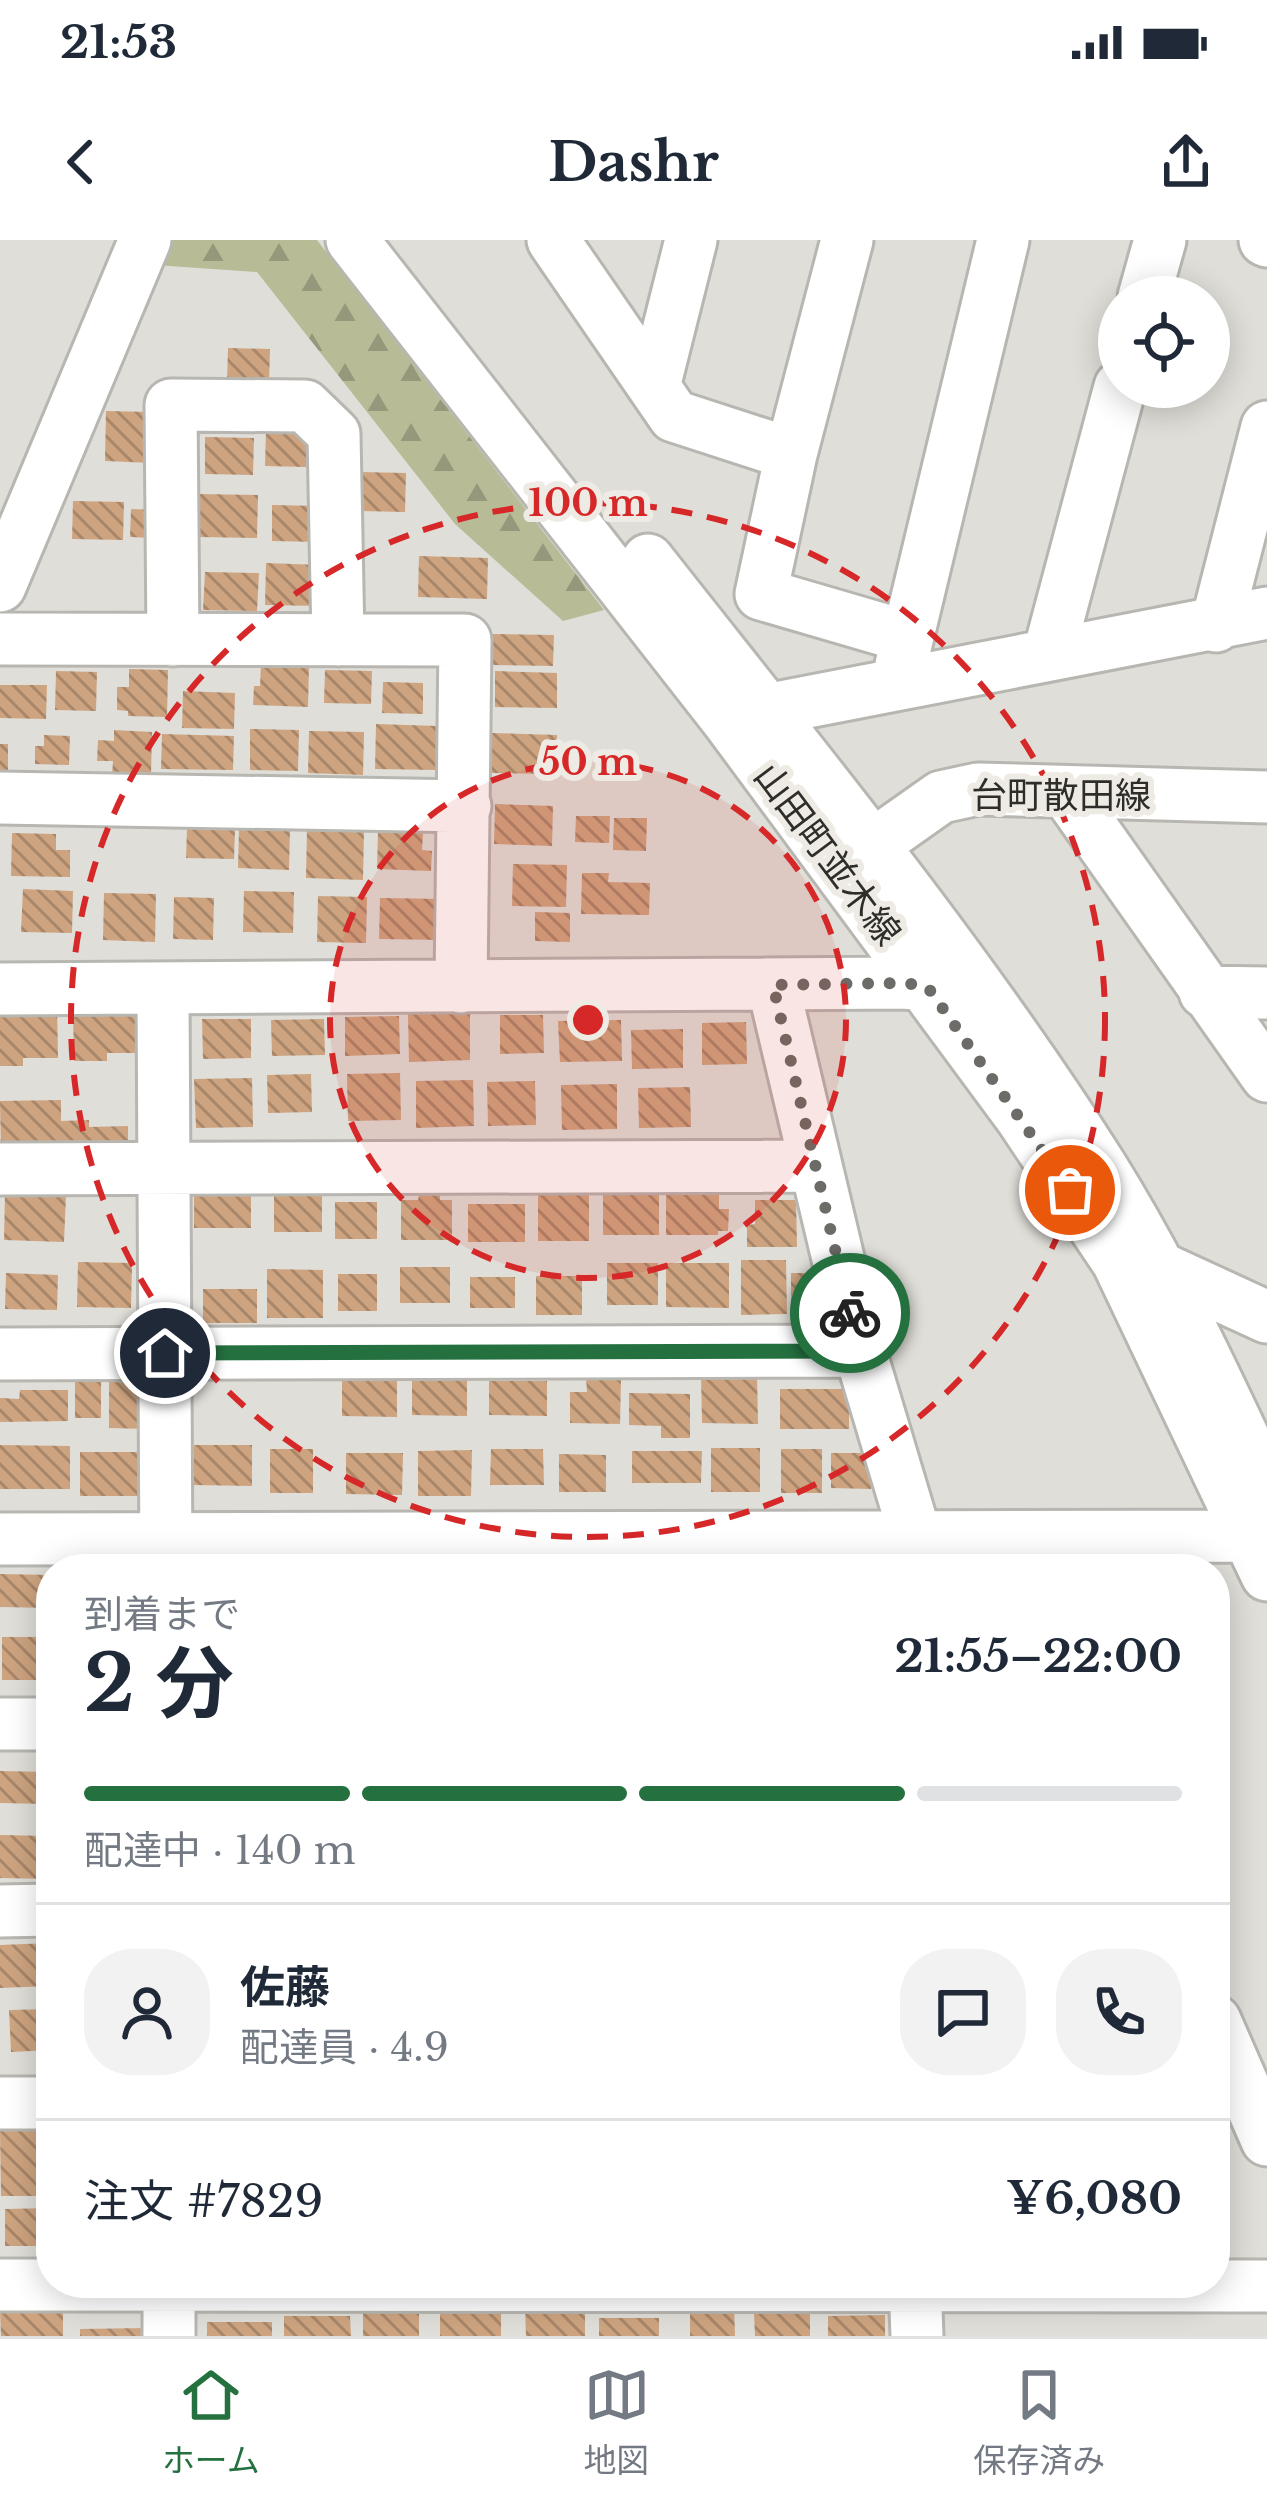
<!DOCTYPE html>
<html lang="ja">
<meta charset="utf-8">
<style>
:root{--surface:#fff;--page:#f2f2f3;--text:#1f2937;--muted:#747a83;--line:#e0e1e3;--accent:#24703f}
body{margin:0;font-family:"Libre Baskerville","Noto Sans JP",serif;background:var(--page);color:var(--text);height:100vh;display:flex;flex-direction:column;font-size:45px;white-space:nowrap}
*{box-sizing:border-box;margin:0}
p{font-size:39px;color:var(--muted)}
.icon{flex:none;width:66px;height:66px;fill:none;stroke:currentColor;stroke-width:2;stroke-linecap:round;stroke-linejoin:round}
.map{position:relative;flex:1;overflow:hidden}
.drawer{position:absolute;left:36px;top:1314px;width:1194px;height:744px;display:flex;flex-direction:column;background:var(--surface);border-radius:48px;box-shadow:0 6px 30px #0003}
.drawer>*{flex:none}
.tools{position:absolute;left:1098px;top:36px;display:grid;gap:24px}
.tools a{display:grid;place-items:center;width:132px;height:132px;border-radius:50%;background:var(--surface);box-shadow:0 6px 30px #0003;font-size:60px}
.pin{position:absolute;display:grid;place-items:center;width:102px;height:102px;color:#fff;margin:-51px;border:6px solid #fff;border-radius:50%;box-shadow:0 3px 12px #0007}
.courier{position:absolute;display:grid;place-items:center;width:120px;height:120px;margin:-60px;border:9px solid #24703f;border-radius:50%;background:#fff;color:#222;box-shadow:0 3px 15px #0007}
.overview em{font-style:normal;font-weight:700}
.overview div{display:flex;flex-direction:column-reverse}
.overview{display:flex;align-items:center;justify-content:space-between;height:204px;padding:0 48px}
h1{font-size:78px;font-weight:700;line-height:90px}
.bar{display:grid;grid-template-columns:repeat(4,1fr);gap:18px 12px;align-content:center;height:144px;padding:0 48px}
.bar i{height:15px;border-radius:9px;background:var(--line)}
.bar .current{background:var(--accent)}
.bar p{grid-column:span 4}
.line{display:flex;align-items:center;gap:30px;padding:0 48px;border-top:3px solid var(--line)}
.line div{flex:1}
.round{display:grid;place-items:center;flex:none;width:126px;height:126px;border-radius:48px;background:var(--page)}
.status{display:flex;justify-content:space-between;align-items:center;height:84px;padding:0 60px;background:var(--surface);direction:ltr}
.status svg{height:33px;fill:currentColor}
header{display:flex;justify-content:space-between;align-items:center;height:156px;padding:0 48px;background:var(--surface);font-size:54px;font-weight:700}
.dock{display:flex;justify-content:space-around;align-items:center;height:168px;border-top:3px solid var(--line);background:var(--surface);font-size:33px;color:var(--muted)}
.dock a{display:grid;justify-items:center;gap:6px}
.dock .current{color:var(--accent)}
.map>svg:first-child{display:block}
.forest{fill:url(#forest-firs)}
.building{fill:url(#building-back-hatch)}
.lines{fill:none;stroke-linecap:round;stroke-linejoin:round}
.minor-casing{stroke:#b8b6b0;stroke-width:57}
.minor{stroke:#fff;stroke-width:51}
.done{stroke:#6c6b67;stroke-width:12;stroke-dasharray:0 21.6}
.route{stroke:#24703f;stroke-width:15}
.ring{fill:none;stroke:#d62828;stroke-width:6;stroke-dasharray:21 15}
.labels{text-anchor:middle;stroke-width:12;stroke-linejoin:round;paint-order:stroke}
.street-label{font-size:36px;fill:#2e2d2a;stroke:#eeebe5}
.centre{fill:#d62828;stroke:#eeebe5;stroke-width:6}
.ring-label{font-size:36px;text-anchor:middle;font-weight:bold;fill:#d62828;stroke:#eeebe5;stroke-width:12;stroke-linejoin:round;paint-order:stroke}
</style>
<div class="status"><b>21:53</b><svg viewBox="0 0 49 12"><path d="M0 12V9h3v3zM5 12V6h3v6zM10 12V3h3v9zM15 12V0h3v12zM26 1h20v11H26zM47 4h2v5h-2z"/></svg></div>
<header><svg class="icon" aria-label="back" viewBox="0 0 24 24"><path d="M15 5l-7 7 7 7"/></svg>Dashr<svg class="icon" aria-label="share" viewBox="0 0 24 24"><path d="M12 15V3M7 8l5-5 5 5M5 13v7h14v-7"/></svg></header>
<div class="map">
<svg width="1267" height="2096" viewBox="0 0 1267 2096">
<defs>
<pattern id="forest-firs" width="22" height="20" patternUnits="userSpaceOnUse" patternTransform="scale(3)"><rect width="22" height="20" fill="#b7bb96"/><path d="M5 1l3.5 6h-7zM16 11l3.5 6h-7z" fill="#95987b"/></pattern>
<pattern id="building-back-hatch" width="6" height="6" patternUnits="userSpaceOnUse" patternTransform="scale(3)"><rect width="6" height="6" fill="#cea480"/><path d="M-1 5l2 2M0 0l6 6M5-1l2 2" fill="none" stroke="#a88669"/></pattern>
</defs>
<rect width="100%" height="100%" fill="#e0ded8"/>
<path class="forest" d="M167 0H317L604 370 563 381 455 284 257 32 155 25Z"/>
<path class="building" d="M228 108 270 109 269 144 227 143Z
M106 171 153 172 152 223 105 221Z
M266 190 306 191V227L265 226Z
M205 197 254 198 253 235 205 234Z
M360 232 406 233 405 272 359 271Z
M200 254 258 255 257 298 200 297Z
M73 261 124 262 123 300 72 299Z
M272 265 318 266 317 302 272 301Z
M131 269 155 270 154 298 130 297Z
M419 316 488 318 487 359 418 357Z
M266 323 320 325 319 366 265 365Z
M205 332 259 333 257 371 203 370Z
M492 394 554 395 553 426 491 425Z
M261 424 309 425 308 467 253 465 254 446H260Z
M129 429 168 430 167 477 128 476V471L117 470V447H129Z
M325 430 372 431 371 464 324 463Z
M56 431 97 432 96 471 55 470Z
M495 431 557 433V468L495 467Z
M383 442 423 443V474L382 473Z
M0 445H47L46 479 0 478Z
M183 451 235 453 234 489 182 488Z
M376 484 437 486 436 530 375 529Z
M250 489 299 490 298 531 250 530Z
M114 490 152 492 151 537 112 536 113 521H97L98 500 114 501Z
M309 491 364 492 363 535 308 533Z
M492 493 557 495 556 534 491 533Z
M162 494 234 496 233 530 161 529Z
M44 495 70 496 69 525 35 524V506H44Z
M0 504H8V543H0Z
M495 564 553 566 552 606 494 604Z
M576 576H610L609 603 575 602Z
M614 578H647L646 611 613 610Z
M187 588 235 589 234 619 186 618Z
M239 588 290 589 289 630 238 628Z
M307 589 364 591 363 640 306 638Z
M378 592 423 593 422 610 432 611 431 631 377 629Z
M12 593 56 594V610H70V637L11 636Z
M513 624 567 625 566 667 512 666Z
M582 633H609L608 642 650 643 649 675 581 674Z
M23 649 73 651 72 693 21 692Z
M244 651 294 652 293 693 243 692Z
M104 653 156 654 155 702 103 700Z
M318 656 367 657 366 703 317 702Z
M174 657 214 658 213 700 173 699Z
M380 658 444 659 443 700 379 699Z
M535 672 570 673V702L535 701Z
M57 765 58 818H23V826H0V766Z
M136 767 137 813H107V821H74L73 768Z
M470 773V820L409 822 408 774Z
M500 775H543L544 813 500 814Z
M399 776 400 814 345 816V777Z
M202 779H251V818L203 819Z
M324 779 325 815 272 816 271 780Z
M621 780 622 821 560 822 558 781Z
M746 782 747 824 702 825V783Z
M683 789V828L632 829 631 790Z
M400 833 401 880 348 881 347 834Z
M311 834 312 872 268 873 267 835Z
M252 838 253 887 196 888 194 839Z
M473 840 474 886 416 888V841Z
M535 841 536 885 488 886 487 842Z
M617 844V889L562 890 561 845Z
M690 847 691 887 639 888 638 848Z
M61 860V881L89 880V887L128 886V910L1 912 0 861Z
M194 947H251V988H194Z
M666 951 719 952V969H729L728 991H718V995H666Z
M603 952H659V995H603Z
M5 953 66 954 64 1002 4 1000Z
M538 953 589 954V1001H538Z
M274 955H322V992H274Z
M419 955H440V960H452V1000H401V960H418Z
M755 960H796L797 1007H747V985L755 984Z
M335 962H377V999H335Z
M468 964H525V1002H468Z
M741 1020H786L787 1074 741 1075Z
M78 1022 132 1023 131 1068 77 1067Z
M607 1023H658V1065H607Z
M666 1023H729V1068L666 1067Z
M400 1027H450V1063H400Z
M267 1029 323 1030V1078H267Z
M6 1033 58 1035 57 1070 5 1069Z
M791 1033H814L813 1069H791Z
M338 1034H377V1071H338Z
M536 1036H582V1075H536Z
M470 1037H515V1068H470Z
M203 1049H257V1083H203Z
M412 1131 467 1132V1176L412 1175Z
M701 1134H757L758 1184 702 1183Z
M342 1137H397V1177L342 1176Z
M586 1138H621L620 1184 570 1183V1152H587Z
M75 1141H101V1178H75Z
M489 1141H547V1176L489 1175Z
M109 1142 149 1143V1189L109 1188Z
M780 1149H849V1189H780Z
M20 1150H68V1181L0 1182V1158L19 1159Z
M629 1153 690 1154V1198H661V1186L629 1185Z
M0 1205 70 1206V1249H0Z
M194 1205H252V1246L194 1245Z
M711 1208H760V1252H711Z
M270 1209H313V1253H270Z
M491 1209H543L544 1245H490Z
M781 1209H822V1253H781Z
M472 1210 471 1256H418V1211Z
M632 1211H702L701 1243H632Z
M80 1212H150V1256H80Z
M346 1213H403L402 1255 346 1254Z
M831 1213H871V1249L831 1248Z
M559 1214 606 1215V1252H559Z
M280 1325H346V1329H280Z
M0 1334 51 1335V1368L0 1367Z
M2 1397H51V1440H2Z
M0 1531 49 1532 48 1564 0 1563Z
M0 1595 51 1596V1639L0 1638Z
M51 1703V1746L0 1748V1705Z
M51 1769V1810L11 1812 9 1770Z
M0 1890H51V1956H1Z
M51 1968V2006H5V1969Z
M690 2065H734L735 2096H690Z
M525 2067H585V2096H526Z
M63 2069V2096H1L0 2070Z
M501 2072V2096H440V2073Z
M363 2073H419V2096H363Z
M754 2073H810V2096H755Z
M885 2075V2096H828V2076Z
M284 2076H350L351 2096H284Z
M599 2078H659V2096H599Z
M207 2082H272V2096H207Z
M147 2088V2096H80V2089Z"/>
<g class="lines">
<g class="minor-casing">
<path id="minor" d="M352 0 729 482 1021 877 1118 1022 1267 1335
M553 0 674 176 791 214
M847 0 791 214 761 354 905 396
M1265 0 1267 1
M1144 57 1160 0
M654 147 691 0
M648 320C803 517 965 713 1100 925 1164 1027 1216 1139 1267 1248
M0 346 145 0
M1216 386 1267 187
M0 399 465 400 461 747
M173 400 171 165 305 166 334 194 338 400
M1049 413 1120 147
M901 425 1003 0
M738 479 766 470 1267 373
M1067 553 1267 836
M0 558 465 566
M846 624 941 557 978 549 1267 557
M773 745 860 1111 916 1298 915 1329
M163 748 166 1328
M0 749 902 743 947 746
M1205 752 1267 753
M0 929 813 926
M1147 1025 1158 1027 1267 1077
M0 1114 860 1111
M0 1299 1267 1296
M0 1484H51
M0 1671 51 1670
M1215 1781 1267 1900
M0 1863H51
M169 2043V2096
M915 2043 917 2096
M0 2045 1267 2046"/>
</g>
<use href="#minor" class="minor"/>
</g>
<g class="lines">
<path class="done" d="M850 1073 773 745 902 743 927 746 1070 950"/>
<path class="route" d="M165 1113 860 1111 850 1073"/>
</g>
<circle cx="588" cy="780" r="258" fill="#d62828" fill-opacity=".12"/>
<g class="ring">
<circle cx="588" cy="780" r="258"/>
<circle cx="588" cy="780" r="517"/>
</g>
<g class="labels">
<g class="street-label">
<text x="1061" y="568">台町散田線</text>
<text transform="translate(828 614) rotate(53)" y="13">山田町並木線</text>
</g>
</g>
<circle cx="588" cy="780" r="18" class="centre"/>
<g class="ring-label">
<text x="588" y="276">100 m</text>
<text x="588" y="535">50 m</text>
</g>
</svg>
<div class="tools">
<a><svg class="icon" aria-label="locate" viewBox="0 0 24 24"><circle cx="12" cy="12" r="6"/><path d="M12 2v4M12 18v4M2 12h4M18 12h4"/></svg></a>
</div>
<div class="pin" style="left:1070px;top:950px;background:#ea580c"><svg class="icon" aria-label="bag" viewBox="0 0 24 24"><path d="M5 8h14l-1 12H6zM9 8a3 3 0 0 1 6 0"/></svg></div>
<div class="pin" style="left:165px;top:1113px;background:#1f2937"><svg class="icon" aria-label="home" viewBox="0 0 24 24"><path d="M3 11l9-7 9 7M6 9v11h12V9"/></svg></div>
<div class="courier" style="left:850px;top:1073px"><svg class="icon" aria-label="bike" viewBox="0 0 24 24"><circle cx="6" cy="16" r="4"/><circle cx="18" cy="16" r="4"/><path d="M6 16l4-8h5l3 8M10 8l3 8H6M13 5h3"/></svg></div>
<section class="drawer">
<div class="overview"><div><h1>2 分</h1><p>到着まで</p></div><em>21:55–22:00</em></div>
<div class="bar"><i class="current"></i><i class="current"></i><i class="current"></i><i></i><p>配達中 · 140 m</p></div>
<div class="line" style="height:216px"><a class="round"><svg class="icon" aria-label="person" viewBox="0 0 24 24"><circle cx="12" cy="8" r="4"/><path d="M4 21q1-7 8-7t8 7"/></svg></a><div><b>佐藤</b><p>配達員 · 4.9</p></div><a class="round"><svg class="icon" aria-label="chat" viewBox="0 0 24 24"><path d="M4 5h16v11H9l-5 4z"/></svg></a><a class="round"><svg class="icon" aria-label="phone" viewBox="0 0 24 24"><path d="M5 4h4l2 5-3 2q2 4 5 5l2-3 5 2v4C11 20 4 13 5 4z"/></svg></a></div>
<div class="line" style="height:156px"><div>注文 #7829</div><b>¥6,080</b></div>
</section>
</div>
<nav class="dock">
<a class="current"><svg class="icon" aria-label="home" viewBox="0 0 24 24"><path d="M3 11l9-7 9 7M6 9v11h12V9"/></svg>ホーム</a>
<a><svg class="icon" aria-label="map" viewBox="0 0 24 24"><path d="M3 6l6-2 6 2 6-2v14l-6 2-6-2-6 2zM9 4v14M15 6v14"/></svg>地図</a>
<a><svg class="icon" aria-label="saved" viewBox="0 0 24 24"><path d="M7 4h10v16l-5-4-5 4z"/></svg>保存済み</a>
</nav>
